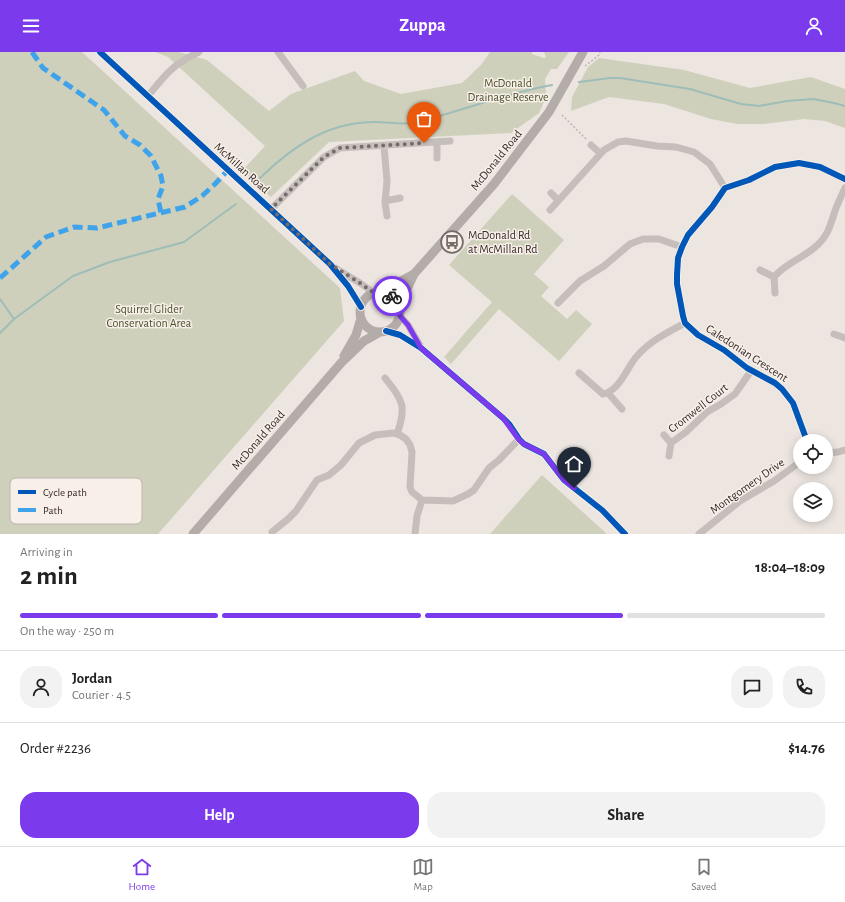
<!DOCTYPE html>
<meta charset="utf-8">
<style>
:root{--surface:#fff;--page:#f2f2f2;--text:#222;--muted:#767676;--line:#e0e0e0;--accent:#7c3aed}
body{margin:0;font-family:"Alegreya Sans",sans-serif;background:var(--page);color:var(--text);height:100vh;display:flex;flex-direction:column;font-size:15px;white-space:nowrap}
*{box-sizing:border-box;margin:0}
p{font-size:13px;color:var(--muted)}
.icon{flex:none;width:22px;height:22px;fill:none;stroke:currentColor;stroke-width:2;stroke-linecap:round;stroke-linejoin:round}
.map{position:relative;height:482px;overflow:hidden}
.panel{display:flex;flex-direction:column;background:var(--surface);flex:1}
.panel>*{flex:none}
.buttons{position:absolute;left:793px;top:382px;display:grid;gap:8px}
.buttons a{display:grid;place-items:center;width:40px;height:40px;border-radius:50%;background:var(--surface);box-shadow:0 2px 10px #0003;font-size:20px}
.pin{position:absolute;display:grid;place-items:center;width:34px;height:34px;color:#fff;margin:-41px -17px;border-radius:50% 50% 50% 0;rotate:-45deg;box-shadow:0 0 4px #0007}
.pin .icon{rotate:45deg}
.courier{position:absolute;display:grid;place-items:center;width:40px;height:40px;margin:-20px;border:3px solid #7c3aed;border-radius:50%;background:#fff;color:#222;box-shadow:0 1px 5px #0007}
.summary em{font-style:normal;font-weight:600}
.summary div{display:flex;flex-direction:column-reverse}
.summary{display:flex;align-items:center;justify-content:space-between;height:68px;padding:0 20px}
h1{font-size:26px;font-weight:600;line-height:30px}
.bar{display:grid;grid-template-columns:repeat(4,1fr);gap:6px 4px;align-content:center;height:48px;padding:0 20px}
.bar i{height:5px;border-radius:3px;background:var(--line)}
.bar .active{background:var(--accent)}
.bar p{grid-column:span 4}
.line{display:flex;align-items:center;gap:10px;padding:0 20px;border-top:1px solid var(--line)}
.line div{flex:1}
.round{display:grid;place-items:center;flex:none;width:42px;height:42px;border-radius:16px;background:var(--page)}
.cta{display:flex;gap:8px;margin-top:auto;padding:8px 20px}
.cta a{flex:1;height:46px;border-radius:16px;background:var(--accent);color:#fff;font-size:16px;font-weight:600;line-height:46px;text-align:center}
.cta a+a{background:var(--page);color:var(--text)}
header{display:flex;justify-content:space-between;align-items:center;height:52px;padding:0 20px;background:var(--accent);color:#fff;font-size:18px;font-weight:600}
.dock{display:flex;justify-content:space-around;align-items:center;height:56px;border-top:1px solid var(--line);background:var(--surface);font-size:11px;color:var(--muted)}
.dock a{display:grid;justify-items:center;gap:2px}
.dock .active{color:var(--accent)}
.map>svg:first-child{display:block}
.green{fill:#cfd0bb}
.lines{fill:none;stroke-linecap:round;stroke-linejoin:round}
.stream{stroke:#9ebdb8;stroke-width:2}
.path{stroke:#beb6b2;stroke-width:1.5;stroke-dasharray:2 2;stroke-linecap:butt}
.minor{stroke:#c5beba;stroke-width:7}
.major{stroke:#b3aca9;stroke-width:9}
.quiet{stroke:#3ea3eb;stroke-width:5;stroke-dasharray:10 5;stroke-linecap:butt}
.cycleway-casing{stroke:#f8efe8;stroke-width:8}
.cycleway{stroke:#0057b8;stroke-width:6}
.done{stroke:#756b68;stroke-width:4;stroke-dasharray:0 7.2}
.route{stroke:#7c3aed;stroke-width:5}
.labels{text-anchor:middle;stroke-width:3;stroke-linejoin:round;paint-order:stroke}
.park-label{font-size:12px;fill:#4a522d;stroke:#f8efe8}
.street-label{font-size:12px;fill:#352a28;stroke:#f8efe8}
.poi-label{font-size:12px;fill:#352a28;stroke:#f8efe8;text-anchor:start}
.key{fill:#f8efe8;stroke:#beb4ae;stroke-width:1}
.key-label{font-size:11px;fill:#352a28}
</style>
<header><svg class="icon" aria-label="menu" viewBox="0 0 24 24"><path d="M4 6h16M4 12h16M4 18h16"/></svg>Zuppa<svg class="icon" aria-label="person" viewBox="0 0 24 24"><circle cx="12" cy="8" r="4"/><path d="M4 21q1-7 8-7t8 7"/></svg></header>
<div class="map">
<svg width="845" height="482" viewBox="0 0 845 482">
<rect width="100%" height="100%" fill="#ece5e0"/>
<path class="green" d="M0 0H82L340 236 344 269 158 482H0Z
M155 0H179L207 8 269 59 291 42 355 19 364 29 401 42 462 31 481 13 490 0H532V2L544 6 546 5 544 0H569L557 17H551L545 27 546 45 539 61 511 81 329 90 271 145 242 119 265 94 168 5Z
M599 6 684 18 750 36 811 25 845 37V76L825 69 804 67 764 72H737L711 67 664 52 609 45 571 59 572 45 588 15Z
M512 142 564 188 534 222 549 235 541 244 567 267 576 258 592 272 559 309 499 257 451 312 444 305 492 250 449 213Z
M542 423 607 482H490Z"/>
<g class="lines">
<path class="stream" d="M579 30 610 26H620L690 37 741 52 759 54 787 49 813 47 834 51 845 54
M260 126C292 95 326 71 372 70 385 69 404 74 417 70 462 59 506 41 552 33
M0 247 14 267
M0 281 14 267 73 224 110 210 184 190 236 152"/>
<path class="path" d="M585 14 599 3 600 0
M562 63 587 88"/>
<path class="minor" d="M100 0 330 212 348 234 361 255
M278 0 303 34
M148 44C165 23 173 12 199 0
M437 90V106
M591 93 600 101
M384 94 387 129 385 151 387 164
M551 141 558 148
M385 149 400 146
M271 157 324 105 340 96 450 89
M550 158 604 98 618 90 626 89 657 94 676 95 694 100 710 112 725 136
M335 216 360 231 374 241
M760 218 774 225
M775 241 774 225C785 212 801 207 814 196 829 184 830 173 836 156 839 149 842 142 845 136
M558 251 580 229 604 214 630 192 643 187H659L682 195
M400 264 408 273 421 295
M386 279 400 283 421 296 503 366 509 372 519 387 524 392 544 402 564 428 602 458 625 482
M834 282 845 286
M579 321 603 342C620 339 627 315 637 304 650 289 668 280 685 271
M385 326C403 349 407 354 397 382
M608 341 622 357
M664 383 671 391
M807 389 793 351 782 337 775 331 747 316 724 298 698 283 685 271 683 264 677 232V223L678 206 682 195 688 183 712 155 725 136 749 128 775 115 799 111 820 115 845 127
M826 401 838 400 845 398
M669 404 671 391 686 380 707 360 721 352 735 342 751 319
M422 448 453 449 468 442 474 438 489 416 499 408 519 387
M272 480 288 467 296 459 317 428 329 423 341 413 359 391 375 383 393 381 400 383 406 387 410 393 412 400 410 435 412 440 422 448
M415 482 417 464 422 448
M699 482 740 449 774 429 800 410"/>
<path class="major" d="M381 240 414 222 494 132 549 60 583 0
M360 260a20 20 0 1 1 40 0a20 20 0 1 1-40 0Z
M399 254 414 222
M344 304 356 283 361 266
M193 482 341 311 364 289 380 280"/>
<path class="quiet" d="M32 0 43 16 104 58 125 84 140 93 151 104 161 124 163 134 158 147 161 161
M0 226 46 185 74 175 97 176 185 155 202 144 215 132 228 118"/>
<g class="cycleway-casing">
<path id="cycleway" d="M100 0 330 212 348 234 361 255
M386 279 400 283 421 296 503 366 509 372 519 387 524 392 544 402 564 428 602 458 625 482
M807 389 793 351 782 337 775 331 747 316 724 298 698 283 685 271 683 264 677 232V223L678 206 682 195 688 183 712 155 725 136 749 128 775 115 799 111 820 115 845 127"/>
</g>
<use href="#cycleway" class="cycleway"/>
</g>
<g class="lines">
<path class="done" d="M392 244 381 240 374 241 360 231 330 212 271 157 324 105 340 96 424 91"/>
<path class="route" d="M392 244C398 250 400 256 400 264L408 273 421 296 503 366 519 388 524 392 544 402 564 428 574 436"/>
</g>
<defs>
<g id="bus-ring" transform="scale(1.15)"><circle r="9.5" fill="#f8efe8" stroke="#756b68" stroke-width="1.5"/><path d="M-5-6H5V4H4V6H2V4H-2V6H-4V4H-5ZM-3.5-4V0h7V-4ZM-3.5 1.2v1.5H-2V1.2ZM2 1.2v1.5H3.5V1.2Z" fill="#756b68"/></g>
</defs>
<g fill-rule="evenodd">
<use href="#bus-ring" x="452" y="190"/>
</g>
<g class="labels">
<g class="park-label">
<text x="508" y="35">McDonald<tspan x="508" dy="14">Drainage Reserve</tspan></text>
<text x="149" y="261">Squirrel Glider<tspan x="149" dy="14">Conservation Area</tspan></text>
</g>
<g class="street-label">
<text transform="translate(496 108) rotate(-51)" y="4">McDonald Road</text>
<text transform="translate(242 116) rotate(42)" y="4">McMillan Road</text>
<text transform="translate(747 301) rotate(33)" y="4">Caledonian Crescent</text>
<text transform="translate(698 356) rotate(-38)" y="4">Cromwell Court</text>
<text transform="translate(258 388) rotate(-49)" y="4">McDonald Road</text>
<text transform="translate(747 434) rotate(-35)" y="4">Montgomery Drive</text>
</g>
<g class="poi-label">
<text x="468" y="187">McDonald Rd<tspan x="468" dy="14">at McMillan Rd</tspan></text>
</g>
</g>
<rect x="10" y="426" width="132" height="46" rx="6" class="key"/>
<rect x="18" y="438" width="18" height="4" fill="#0057b8"/>
<rect x="18" y="456" width="18" height="4" fill="#3ea3eb"/>
<g class="key-label">
<text x="43" y="444">Cycle path</text>
<text x="43" y="462">Path</text>
</g>
</svg>
<div class="buttons">
<a><svg class="icon" aria-label="locate" viewBox="0 0 24 24"><circle cx="12" cy="12" r="6"/><path d="M12 2v4M12 18v4M2 12h4M18 12h4"/></svg></a>
<a><svg class="icon" aria-label="layers" viewBox="0 0 24 24"><path d="M12 4l9 5-9 5-9-5zM3 14l9 5 9-5"/></svg></a>
</div>
<div class="pin" style="left:424px;top:91px;background:#ea580c"><svg class="icon" aria-label="bag" viewBox="0 0 24 24"><path d="M5 8h14l-1 12H6zM9 8a3 3 0 0 1 6 0"/></svg></div>
<div class="pin" style="left:574px;top:436px;background:#1f2937"><svg class="icon" aria-label="home" viewBox="0 0 24 24"><path d="M3 11l9-7 9 7M6 9v11h12V9"/></svg></div>
<div class="courier" style="left:392px;top:244px"><svg class="icon" aria-label="bike" viewBox="0 0 24 24"><circle cx="6" cy="16" r="4"/><circle cx="18" cy="16" r="4"/><path d="M6 16l4-8h5l3 8M10 8l3 8H6M13 5h3"/></svg></div>
</div>
<section class="panel">
<div class="summary"><div><h1>2 min</h1><p>Arriving in</p></div><em>18:04–18:09</em></div>
<div class="bar"><i class="active"></i><i class="active"></i><i class="active"></i><i></i><p>On the way · 250 m</p></div>
<div class="line" style="height:72px"><a class="round"><svg class="icon" aria-label="person" viewBox="0 0 24 24"><circle cx="12" cy="8" r="4"/><path d="M4 21q1-7 8-7t8 7"/></svg></a><div><b>Jordan</b><p>Courier · 4.5</p></div><a class="round"><svg class="icon" aria-label="chat" viewBox="0 0 24 24"><path d="M4 5h16v11H9l-5 4z"/></svg></a><a class="round"><svg class="icon" aria-label="phone" viewBox="0 0 24 24"><path d="M5 4h4l2 5-3 2q2 4 5 5l2-3 5 2v4C11 20 4 13 5 4z"/></svg></a></div>
<div class="line" style="height:52px"><div>Order #2236</div><b>$14.76</b></div>
<div class="cta"><a>Help</a><a>Share</a></div>
</section>
<nav class="dock">
<a class="active"><svg class="icon" aria-label="home" viewBox="0 0 24 24"><path d="M3 11l9-7 9 7M6 9v11h12V9"/></svg>Home</a>
<a><svg class="icon" aria-label="map" viewBox="0 0 24 24"><path d="M3 6l6-2 6 2 6-2v14l-6 2-6-2-6 2zM9 4v14M15 6v14"/></svg>Map</a>
<a><svg class="icon" aria-label="saved" viewBox="0 0 24 24"><path d="M7 4h10v16l-5-4-5 4z"/></svg>Saved</a>
</nav>
